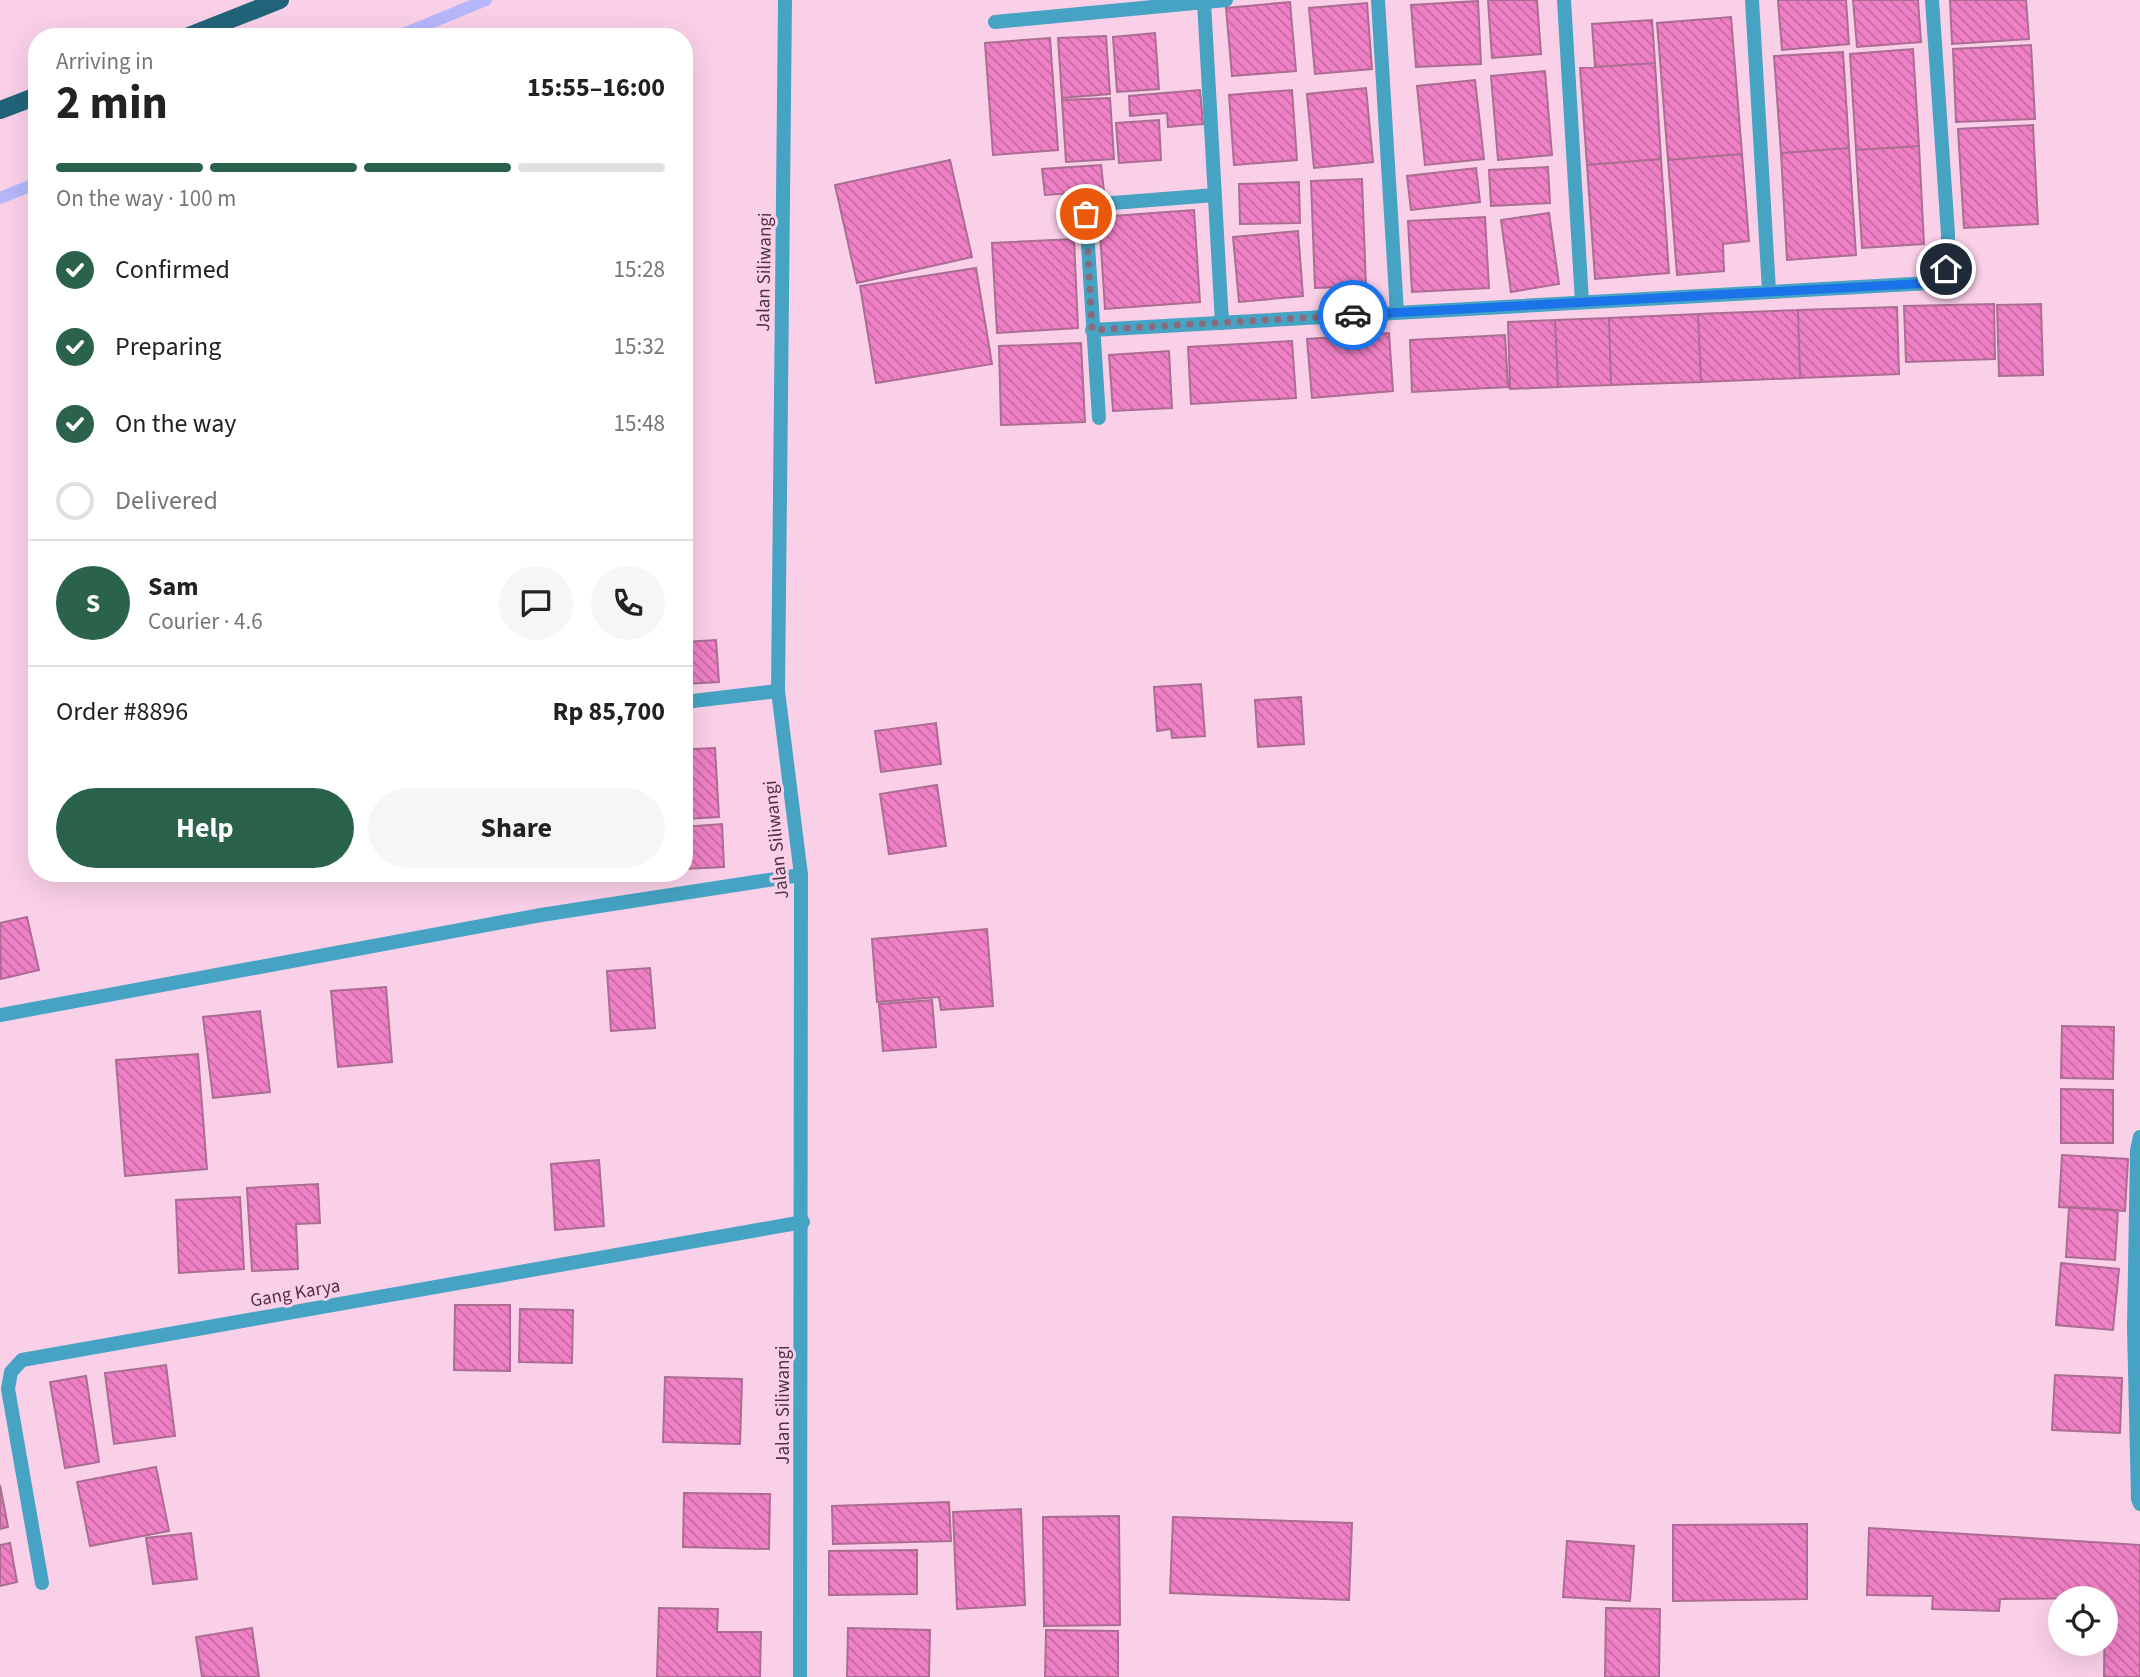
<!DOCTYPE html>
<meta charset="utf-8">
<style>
:root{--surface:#fff;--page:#f6f6f6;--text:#222;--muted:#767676;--line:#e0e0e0;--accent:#2a624b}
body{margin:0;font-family:"Source Sans 3",sans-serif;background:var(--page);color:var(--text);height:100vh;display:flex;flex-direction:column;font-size:26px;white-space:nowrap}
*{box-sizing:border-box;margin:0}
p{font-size:23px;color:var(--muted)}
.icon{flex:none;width:38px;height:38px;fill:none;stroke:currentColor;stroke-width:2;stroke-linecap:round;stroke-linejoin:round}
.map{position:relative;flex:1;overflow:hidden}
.details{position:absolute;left:28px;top:28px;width:665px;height:854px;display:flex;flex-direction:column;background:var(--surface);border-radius:28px;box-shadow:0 7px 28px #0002}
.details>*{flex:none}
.fabs{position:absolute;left:2048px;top:1586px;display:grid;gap:14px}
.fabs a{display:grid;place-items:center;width:70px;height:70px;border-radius:50%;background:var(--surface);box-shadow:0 7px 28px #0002;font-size:35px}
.pin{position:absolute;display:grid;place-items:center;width:60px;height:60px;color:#fff;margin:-30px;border:4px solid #fff;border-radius:50%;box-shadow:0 2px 7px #0007}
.courier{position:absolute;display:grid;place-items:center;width:70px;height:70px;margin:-35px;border:5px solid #1a73e8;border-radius:50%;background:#fff;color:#222;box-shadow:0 2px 9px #0007}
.overview em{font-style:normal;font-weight:700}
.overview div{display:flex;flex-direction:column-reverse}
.overview{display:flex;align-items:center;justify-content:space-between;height:119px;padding:0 28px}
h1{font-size:46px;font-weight:700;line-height:52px}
.bar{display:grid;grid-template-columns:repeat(4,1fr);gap:10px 7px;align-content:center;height:84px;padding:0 28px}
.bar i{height:9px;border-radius:5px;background:var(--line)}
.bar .current{background:var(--accent)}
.bar p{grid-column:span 4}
.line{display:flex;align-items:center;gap:18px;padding:0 28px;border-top:2px solid var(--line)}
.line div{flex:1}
.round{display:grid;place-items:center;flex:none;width:74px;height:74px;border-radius:37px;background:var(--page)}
ol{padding:0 28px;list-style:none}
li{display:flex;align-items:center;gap:21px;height:77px}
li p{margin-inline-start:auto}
li .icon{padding:7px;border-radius:50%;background:var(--accent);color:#fff;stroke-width:4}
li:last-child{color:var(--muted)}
li i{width:38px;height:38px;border:4px solid var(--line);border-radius:50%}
.button{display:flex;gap:14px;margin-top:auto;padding:14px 28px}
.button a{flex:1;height:80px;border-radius:42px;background:var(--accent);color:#fff;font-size:28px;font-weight:700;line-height:80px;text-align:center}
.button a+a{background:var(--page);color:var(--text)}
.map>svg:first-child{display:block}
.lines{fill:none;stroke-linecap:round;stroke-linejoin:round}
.stream{stroke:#b6b7fb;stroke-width:12}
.building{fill:url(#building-back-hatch);stroke:#ab6d92;stroke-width:2}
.service{stroke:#46a3c3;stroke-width:14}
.minor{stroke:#46a3c3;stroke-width:14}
.tertiary{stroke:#46a3c3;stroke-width:14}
.primary{stroke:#21647a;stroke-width:18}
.done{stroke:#8a6a7d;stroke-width:7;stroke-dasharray:0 12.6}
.route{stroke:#1a73e8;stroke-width:9}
.labels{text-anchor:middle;stroke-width:6;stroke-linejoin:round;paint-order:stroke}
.street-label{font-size:19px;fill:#4e3343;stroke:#fad0e8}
</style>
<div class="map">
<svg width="2140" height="1677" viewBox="0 0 2140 1677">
<defs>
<pattern id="building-back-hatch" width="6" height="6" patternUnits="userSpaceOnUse" patternTransform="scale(1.75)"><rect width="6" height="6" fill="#f080c5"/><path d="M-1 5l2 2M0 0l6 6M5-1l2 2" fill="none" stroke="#c569a2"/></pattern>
</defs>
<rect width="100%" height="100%" fill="#fad0e8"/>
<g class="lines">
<path class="stream" d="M396 37 486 0
M0 198 37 183"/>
</g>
<path class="building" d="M1488 0H1537L1541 54 1492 58Z
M1778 0H1846L1849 44 1782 50Z
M1853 0H1918L1921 42 1857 47Z
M1950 0H2026L2029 39 1952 44Z
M1478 1 1481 64 1416 67 1411 5Z
M1290 2 1296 71 1232 76 1226 8Z
M1367 3 1372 69 1315 74 1309 8Z
M1731 17 1742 154 1668 160 1657 23Z
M1652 20 1655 63 1595 67 1592 24Z
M1155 33 1159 89 1117 92 1113 37Z
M1106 36 1110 94 1062 98 1058 38Z
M1050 38 1058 150 993 155 985 43Z
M2031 45 2035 119 1956 122 1953 49Z
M1913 49 1919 146 1856 150 1850 54Z
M1843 52 1849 148 1781 153 1774 56Z
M1655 63 1661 159 1587 165 1580 68Z
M1545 71 1552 155 1498 160 1491 76Z
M1475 80 1484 159 1425 165 1417 86Z
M1366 88 1373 162 1314 168 1307 94Z
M1200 90 1203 124 1168 127 1167 113 1130 116 1129 96Z
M1292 90 1297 160 1234 165 1229 95Z
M1110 98 1114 159 1066 162 1062 100Z
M1159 120 1161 160 1119 163 1116 123Z
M2033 125 2038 224 1964 228 1958 129Z
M1919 146 1924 244 1862 248 1856 150Z
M1849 148 1856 255 1787 260 1781 153Z
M1742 154 1749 241 1723 244 1724 271 1677 275 1668 160Z
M1661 159 1669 273 1595 279 1587 165Z
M950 160 972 257 857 283 835 185Z
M1101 165 1104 191 1045 195 1042 169Z
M1548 167 1550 203 1491 206 1489 170Z
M1476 168 1480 202 1411 210 1407 176Z
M1362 179 1366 286 1315 288 1311 181Z
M1299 182 1300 223 1240 224 1239 184Z
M1194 210 1200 302 1105 309 1099 217Z
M1549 213 1559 284 1511 292 1501 220Z
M1485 217 1489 288 1412 292 1408 221Z
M1298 231 1303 296 1239 302 1233 237Z
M1074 239 1078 328 997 333 992 243Z
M976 268 992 364 876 383 860 286Z
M1994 304 1995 359 1906 362 1904 306Z
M2041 304 2043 375 1999 376 1997 305Z
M1897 307 1899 374 1800 378 1798 310Z
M1798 310 1800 378 1701 382 1698 314Z
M1698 314 1701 382 1611 385 1609 318Z
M1609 318 1611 385 1558 387 1555 320Z
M1555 320 1558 387 1510 389 1508 322Z
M1389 333 1393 391 1312 398 1307 339Z
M1505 335 1508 387 1412 392 1410 340Z
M1292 341 1296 398 1191 404 1188 347Z
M1081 343 1085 422 1001 425 999 346Z
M1169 351 1172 408 1113 411 1109 355Z
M716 640 719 682 684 684V642Z
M1201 684 1205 736 1172 738 1171 729 1157 731 1154 687Z
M1301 697 1304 744 1258 747 1255 700Z
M936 723 941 764 881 772 875 731Z
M691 735 692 749 715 748 719 817 684 819V736Z
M937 785 946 846 889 854 880 794Z
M722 824 724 867 684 869V827Z
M27 917 39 970 1 979 0 923Z
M987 929 993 1006 941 1010 939 997 877 1002 872 939Z
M650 968 655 1028 611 1031 607 971Z
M386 987 392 1062 338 1067 331 991Z
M932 1000 936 1047 883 1051 879 1004Z
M260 1011 270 1092 213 1098 203 1017Z
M2062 1026 2114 1027 2113 1079 2061 1078Z
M198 1054 207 1169 125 1176 116 1060Z
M2061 1089 2113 1090V1143H2061Z
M2062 1155 2128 1159 2125 1211 2059 1207Z
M599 1160 604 1226 555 1230 551 1164Z
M318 1184 320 1223 296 1224 298 1269 252 1271 247 1188Z
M240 1197 244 1269 179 1273 176 1200Z
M2069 1207 2118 1210 2115 1260 2066 1257Z
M2061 1263 2119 1269 2113 1330 2056 1325Z
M455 1305H510V1371L454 1370Z
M520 1309 573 1310 572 1363 519 1362Z
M166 1365 175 1436 114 1444 105 1373Z
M2055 1375 2122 1378 2120 1433 2052 1430Z
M86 1376 99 1462 65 1468 50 1382Z
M665 1377 742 1379 740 1444 663 1442Z
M156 1467 169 1531 90 1546 77 1482Z
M0 1485 8 1527 0 1529Z
M684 1493 770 1494 769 1549 683 1547Z
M949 1502 951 1541 833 1544 832 1506Z
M1021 1509 1025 1605 957 1609 953 1512Z
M1119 1516 1120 1625 1044 1626 1043 1517Z
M1173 1517 1352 1523 1349 1600 1170 1593Z
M1807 1524V1599L1673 1601V1525Z
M1869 1528 2140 1545V1677H2104L2105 1598 2000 1599 1999 1611 1932 1609 1933 1596 1867 1595Z
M191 1533 197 1579 153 1584 146 1538Z
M1567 1541 1634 1546 1630 1601 1563 1597Z
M10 1543 17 1582 0 1586V1545Z
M917 1550V1594L829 1595V1551Z
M659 1608 718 1609 717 1632H761L760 1677H657Z
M1606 1608 1660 1609 1659 1677H1605Z
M252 1628 259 1677H202L196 1637Z
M848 1628 930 1630 929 1677H847Z
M1046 1630 1118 1631V1677H1045Z"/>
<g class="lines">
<path class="service" d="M1378 0 1397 313
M1564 0 1582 302
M1752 0 1769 291
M1204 2 1222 323
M995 22 1226 0
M1092 330 1930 283C1951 271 1947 257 1948 234L1932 0
M1099 418 1086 214 1092 207 1100 204 1215 195
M684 702 778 691"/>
<path class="minor" d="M0 1015 541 915 801 875
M2140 1137 2137 1150 2134 1327 2138 1499 2140 1504
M42 1583 8 1389 11 1372 22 1360 803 1222"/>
<path class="tertiary" d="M785 0 778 691 801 875 800 1677"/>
<path class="primary" d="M186 37 280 0
M0 110 37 96"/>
</g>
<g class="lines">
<path class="done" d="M1086 214 1092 330 1353 315"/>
<path class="route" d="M1353 315 1930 283 1941 277 1946 269"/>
</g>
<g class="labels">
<g class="street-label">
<text transform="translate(763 272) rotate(-89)" y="7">Jalan Siliwangi</text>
<text transform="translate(775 840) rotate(-96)" y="7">Jalan Siliwangi</text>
<text transform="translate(295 1292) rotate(-10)" y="7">Gang Karya</text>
<text transform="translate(782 1405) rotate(-90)" y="7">Jalan Siliwangi</text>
</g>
</g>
</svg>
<div class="fabs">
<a><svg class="icon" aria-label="locate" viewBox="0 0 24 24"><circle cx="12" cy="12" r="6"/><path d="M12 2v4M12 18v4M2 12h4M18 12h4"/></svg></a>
</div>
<div class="pin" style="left:1086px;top:214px;background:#ea580c"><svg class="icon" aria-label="bag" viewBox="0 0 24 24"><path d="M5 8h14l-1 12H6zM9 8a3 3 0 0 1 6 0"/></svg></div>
<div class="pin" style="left:1946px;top:269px;background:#1f2937"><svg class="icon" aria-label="home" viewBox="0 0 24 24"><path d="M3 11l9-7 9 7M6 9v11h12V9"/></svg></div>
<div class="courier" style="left:1353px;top:315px"><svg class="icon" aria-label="car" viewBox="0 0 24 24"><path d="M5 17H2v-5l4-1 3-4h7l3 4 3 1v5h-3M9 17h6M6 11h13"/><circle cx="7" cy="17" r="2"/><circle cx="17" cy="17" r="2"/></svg></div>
<section class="details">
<div class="overview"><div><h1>2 min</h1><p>Arriving in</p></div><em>15:55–16:00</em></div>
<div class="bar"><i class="current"></i><i class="current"></i><i class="current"></i><i></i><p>On the way · 100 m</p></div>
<ol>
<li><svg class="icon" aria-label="check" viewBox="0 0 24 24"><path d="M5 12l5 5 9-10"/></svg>Confirmed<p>15:28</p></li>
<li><svg class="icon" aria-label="check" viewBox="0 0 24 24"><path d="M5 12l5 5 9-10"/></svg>Preparing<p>15:32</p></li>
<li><svg class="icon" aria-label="check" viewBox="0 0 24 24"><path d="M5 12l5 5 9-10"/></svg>On the way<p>15:48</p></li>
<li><i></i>Delivered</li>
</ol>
<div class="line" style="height:126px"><b class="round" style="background:var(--accent);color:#fff">S</b><div><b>Sam</b><p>Courier · 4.6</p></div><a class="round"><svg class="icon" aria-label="chat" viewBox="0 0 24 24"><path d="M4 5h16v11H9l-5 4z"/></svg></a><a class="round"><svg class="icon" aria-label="phone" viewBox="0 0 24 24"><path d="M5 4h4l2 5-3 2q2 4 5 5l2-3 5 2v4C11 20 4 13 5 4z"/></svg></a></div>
<div class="line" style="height:91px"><div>Order #8896</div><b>Rp 85,700</b></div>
<div class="button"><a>Help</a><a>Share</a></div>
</section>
</div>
